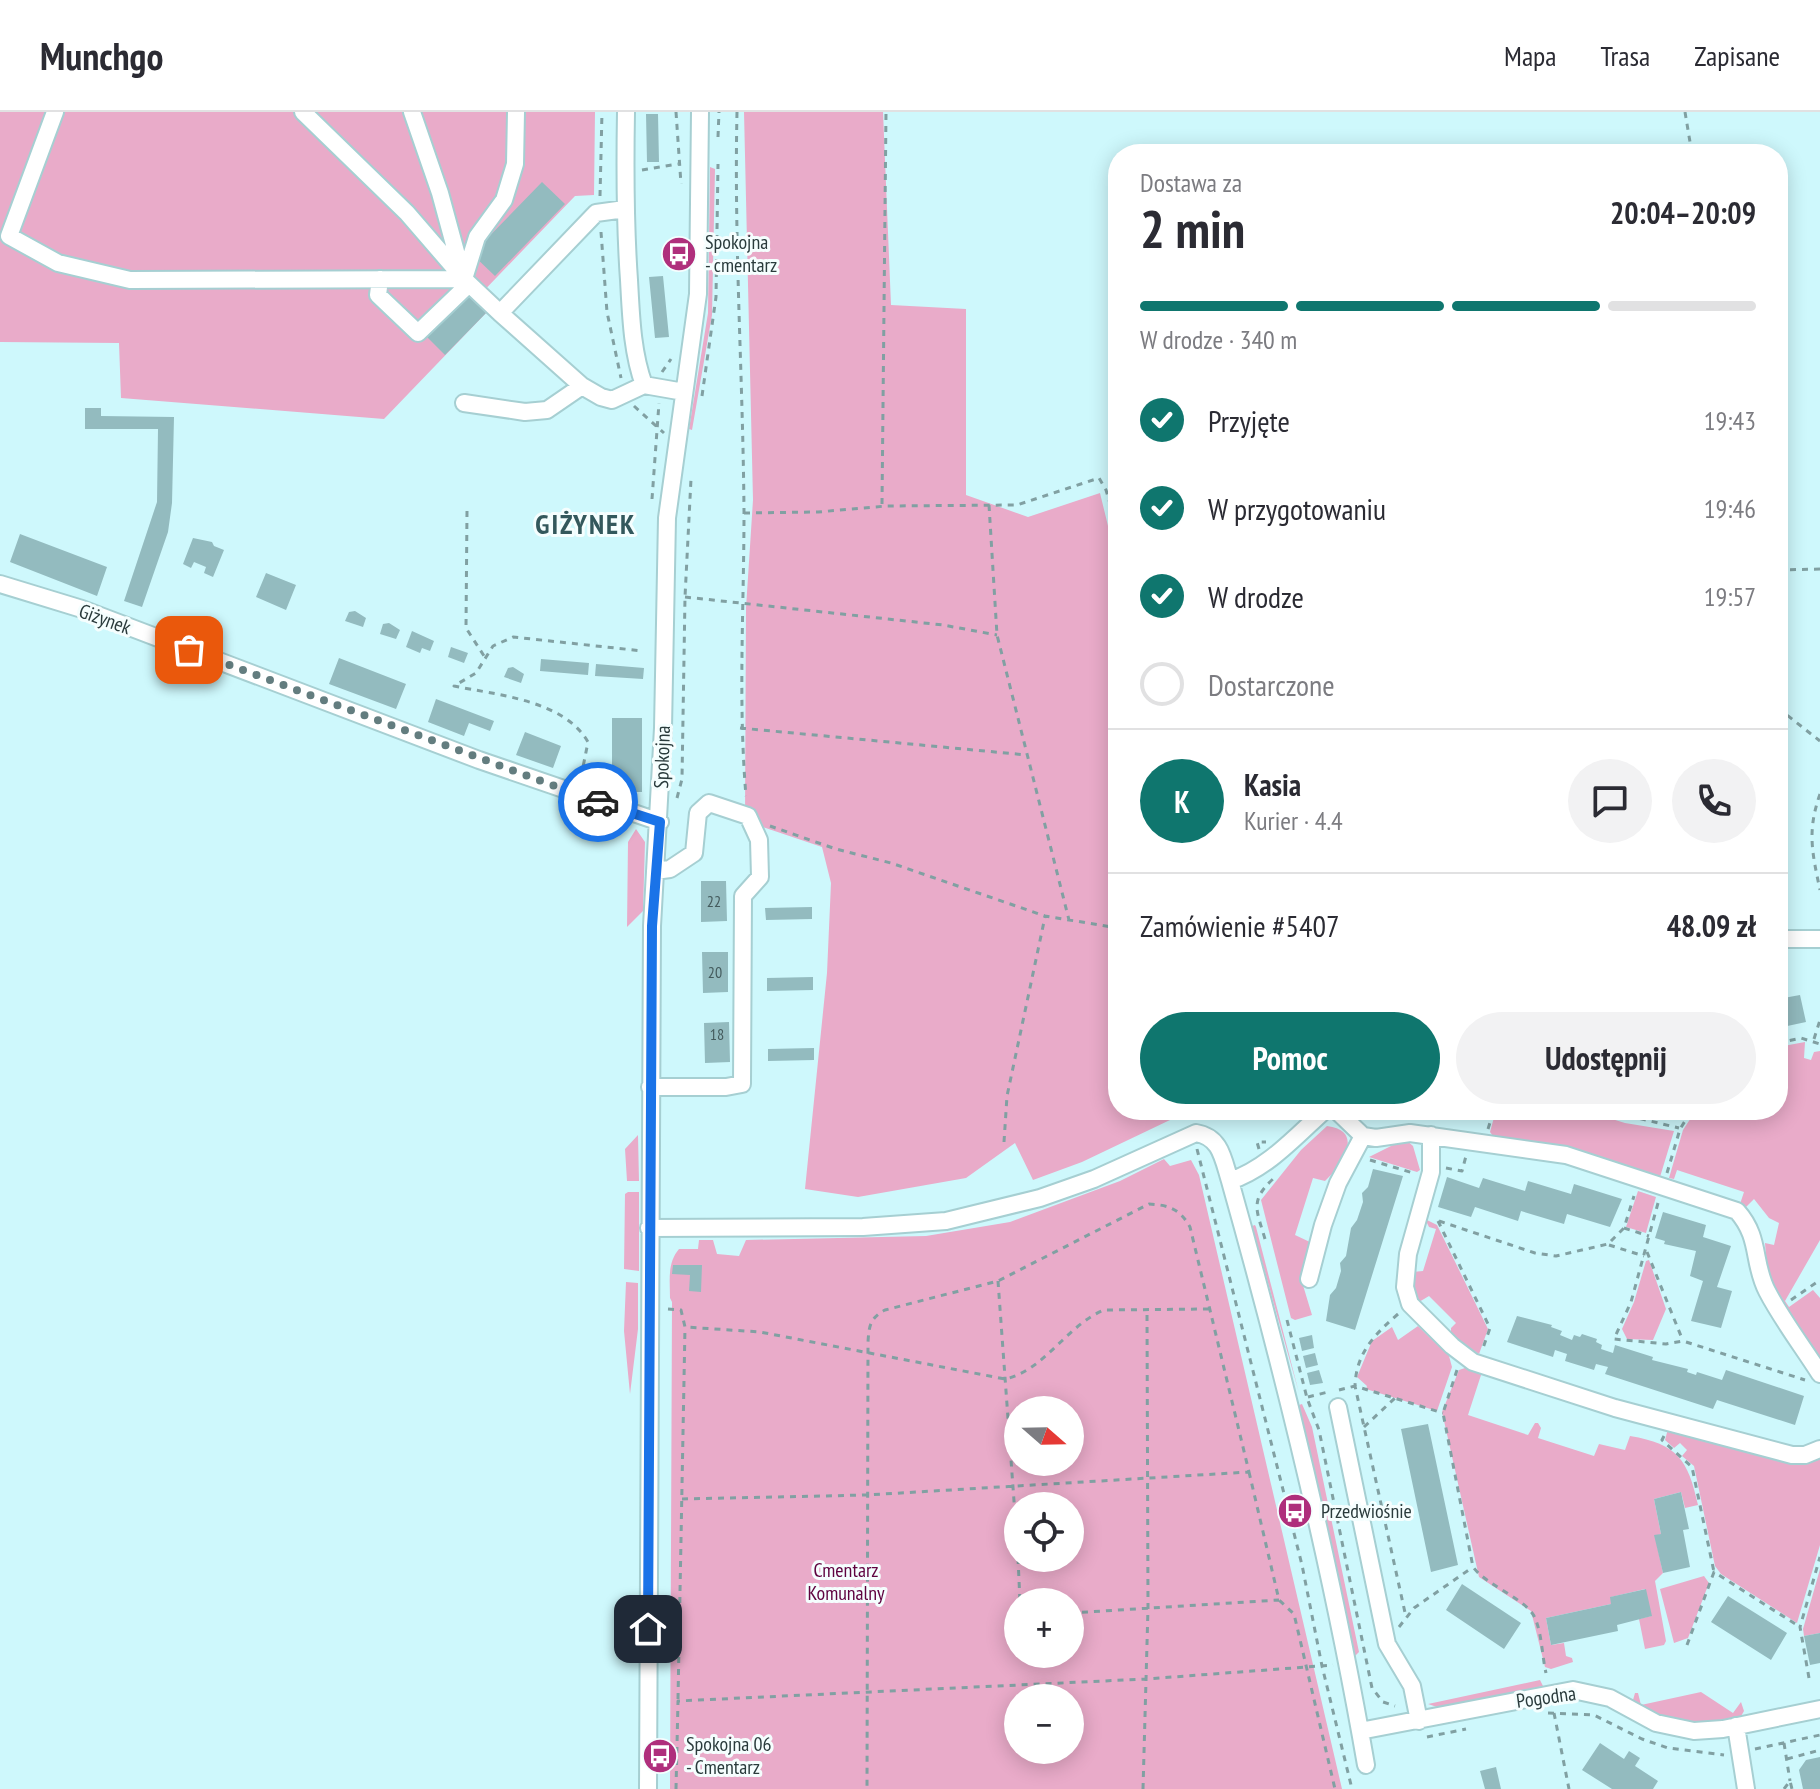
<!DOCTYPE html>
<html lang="pl">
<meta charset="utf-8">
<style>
:root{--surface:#fff;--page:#f2f2f3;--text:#2b2b33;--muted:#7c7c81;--line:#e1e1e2;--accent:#0f766e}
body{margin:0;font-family:"PT Sans Narrow",sans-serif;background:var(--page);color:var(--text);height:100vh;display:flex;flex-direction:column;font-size:30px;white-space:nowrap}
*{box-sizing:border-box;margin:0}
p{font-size:26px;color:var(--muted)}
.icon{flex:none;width:44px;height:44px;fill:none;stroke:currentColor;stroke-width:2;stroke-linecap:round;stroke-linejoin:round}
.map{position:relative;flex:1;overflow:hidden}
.panel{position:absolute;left:1108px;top:32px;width:680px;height:976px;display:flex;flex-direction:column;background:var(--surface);border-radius:32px;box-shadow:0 4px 20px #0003}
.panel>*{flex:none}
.needle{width:52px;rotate:110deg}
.buttons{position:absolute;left:1004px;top:1284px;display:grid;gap:16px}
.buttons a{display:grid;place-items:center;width:80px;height:80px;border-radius:50%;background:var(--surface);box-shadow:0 4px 20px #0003;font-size:40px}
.pin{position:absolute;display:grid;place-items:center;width:68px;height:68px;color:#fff;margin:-34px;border-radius:16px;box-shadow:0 4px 12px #0006}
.courier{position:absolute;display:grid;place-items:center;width:80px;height:80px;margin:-40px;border:6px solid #1a73e8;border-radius:50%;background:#fff;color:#222;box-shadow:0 2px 10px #0007}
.headline em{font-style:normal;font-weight:700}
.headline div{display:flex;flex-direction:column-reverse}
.headline{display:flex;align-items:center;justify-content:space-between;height:136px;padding:0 32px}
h1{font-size:52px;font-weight:700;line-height:60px}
.bar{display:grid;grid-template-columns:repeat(4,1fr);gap:12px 8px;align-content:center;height:96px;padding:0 32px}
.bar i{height:10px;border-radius:6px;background:var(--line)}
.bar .on{background:var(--accent)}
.bar p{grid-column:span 4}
.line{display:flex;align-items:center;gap:20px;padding:0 32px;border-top:2px solid var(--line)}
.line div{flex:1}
.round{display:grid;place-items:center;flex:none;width:84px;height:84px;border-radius:42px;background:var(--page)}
ol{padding:0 32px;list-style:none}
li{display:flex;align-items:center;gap:24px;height:88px}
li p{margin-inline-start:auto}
li .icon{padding:8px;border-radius:50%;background:var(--accent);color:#fff;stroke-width:4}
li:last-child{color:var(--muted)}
li i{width:44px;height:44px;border:4px solid var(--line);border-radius:50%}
.primary-button{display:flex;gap:16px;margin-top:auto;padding:16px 32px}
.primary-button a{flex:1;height:92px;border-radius:48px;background:var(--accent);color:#fff;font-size:32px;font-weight:700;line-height:92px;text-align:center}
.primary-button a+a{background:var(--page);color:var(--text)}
header{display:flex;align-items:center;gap:48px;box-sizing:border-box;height:112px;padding:0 40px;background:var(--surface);border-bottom:2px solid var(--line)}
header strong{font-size:38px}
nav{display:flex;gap:44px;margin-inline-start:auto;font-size:28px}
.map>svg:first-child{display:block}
.green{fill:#e9abc9;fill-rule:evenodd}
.building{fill:#93bbbf}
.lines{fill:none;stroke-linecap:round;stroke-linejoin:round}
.minor-casing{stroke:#a6cfd2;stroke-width:20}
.path{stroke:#81a0a2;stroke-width:3;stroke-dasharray:6 6;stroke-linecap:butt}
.minor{stroke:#fff;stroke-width:16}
.done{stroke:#637d7f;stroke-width:8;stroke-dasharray:0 14.4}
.route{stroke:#1a73e8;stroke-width:10}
.labels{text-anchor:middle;stroke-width:6;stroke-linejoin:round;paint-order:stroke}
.number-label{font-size:16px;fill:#445b5d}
.poi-label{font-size:20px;fill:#2a3b3c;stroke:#f5fefe;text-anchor:start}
.street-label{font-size:20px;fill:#2a3b3c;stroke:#f5fefe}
.park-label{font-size:20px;fill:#5f023f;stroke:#f5fefe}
.district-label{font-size:28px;font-weight:bold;letter-spacing:2px;fill:#33585c;stroke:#f5fefe}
</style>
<header>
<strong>Munchgo</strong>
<nav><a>Mapa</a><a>Trasa</a><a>Zapisane</a></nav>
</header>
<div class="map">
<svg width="1820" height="1677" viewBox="0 0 1820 1677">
<rect width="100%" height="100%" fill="#cef8fc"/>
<path class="green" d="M0 0H595L594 83 575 84 474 189 486 201 384 307 121 286 119 231 0 230Z
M744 0H883L891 193 966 197V383L1028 405 1100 381 1118 455V998H1181L1170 1008 1082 1050 1033 1068 1015 1031 966 1066 858 1085 805 1077 827 861 831 771 822 735 745 709 746 496 753 388Z
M710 55 715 57 712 203 692 318 689 317 708 201Z
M636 717 645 730 643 799 627 815 628 730Z
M1805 930 1804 946 1811 948 1814 940 1820 939V1128L1785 1189 1789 1195 1813 1178 1820 1186V1251L1768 1167 1765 1131 1774 1133 1779 1111 1769 1106 1754 1087 1745 1096 1740 1092 1744 1080 1677 1058 1674 1067 1669 1066 1683 1018 1696 998H1778V935Z
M1496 998H1583L1625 1011 1674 1019 1660 1065 1570 1036 1493 1024 1490 1020Z
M1327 1014C1366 1019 1341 1054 1325 1069L1313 1066 1295 1123 1312 1131 1302 1170 1312 1203 1295 1208 1291 1206 1261 1088 1301 1038Z
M638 1023 639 1069H627L625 1037Z
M1405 1027 1413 1034 1420 1058 1417 1060 1369 1045Z
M1164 1047 1170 1054 1191 1048 1199 1063 1342 1677H670L672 1190 670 1186C670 1169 667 1151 679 1137H698L699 1128H713L717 1142 739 1144 746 1128 926 1124 1010 1110 1120 1069ZM1018 1298H1070V1350H1018ZM1018 1394H1070V1446H1018ZM1018 1490H1070V1542H1018ZM1018 1586H1070V1638H1018Z
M1638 1079 1656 1085 1646 1121 1626 1115Z
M628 1080H639V1159L624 1157 625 1082Z
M1425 1107 1437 1113 1488 1217 1479 1242 1451 1224V1216L1456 1211 1429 1184 1419 1190 1412 1180V1160L1423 1159 1436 1117 1429 1115Z
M1255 1113 1256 1115 1299 1281 1252 1114Z
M1649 1148 1666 1197 1653 1228 1627 1227 1622 1217 1634 1190 1646 1149Z
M626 1170 638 1171V1217L630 1282 624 1219Z
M1418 1214 1449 1244 1452 1255 1437 1299 1366 1277 1367 1274 1357 1265 1372 1229 1392 1215 1398 1228Z
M1468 1255 1482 1260 1468 1303 1528 1323 1535 1311H1538L1541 1316 1538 1326 1594 1344 1599 1332 1625 1338 1630 1324C1678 1332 1688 1348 1698 1393L1685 1396 1681 1380 1654 1387 1661 1422 1655 1424 1663 1461 1655 1469 1666 1529 1664 1533 1645 1537 1639 1507 1651 1504 1645 1477 1611 1485V1492L1546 1506 1551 1533 1564 1531 1566 1544 1572 1546 1573 1550 1551 1557 1545 1555 1531 1499 1479 1465 1442 1300 1459 1258Z
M1302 1292 1312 1315 1359 1540 1355 1544 1299 1293Z
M1668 1317 1793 1349 1820 1330V1433L1797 1511 1721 1462 1715 1454 1694 1354 1682 1344 1687 1338 1680 1331 1674 1336 1665 1328Z
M1820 1457V1521L1804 1524 1803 1517Z
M1704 1464 1709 1471 1688 1526 1674 1531 1660 1477Z
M1540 1568 1543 1574 1440 1596 1428 1592Z
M1701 1580 1733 1601 1741 1590 1744 1599 1740 1606C1702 1611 1665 1614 1633 1588L1635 1581H1638L1641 1593Z"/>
<path class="building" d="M646 2H658L659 50H647Z
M542 70 565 92 495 164 472 142Z
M663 164 669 225 655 226 649 165Z
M464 180 486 201 445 243 424 222Z
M85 296H101V304L174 305 172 391 168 420 142 495 124 489 157 390 158 317H85Z
M20 422 107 455 97 484 10 450Z
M193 426 212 430 214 434 224 438 213 465 204 461 206 455 194 450 191 456 183 452Z
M266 461 296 473 286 498 256 485Z
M355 499 366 506 363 515 345 509 349 500Z
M389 511 400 518 396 527 380 522 383 512Z
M412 519 434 529 430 539 422 536 420 541 406 535Z
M451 535 468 541 464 551 448 545Z
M339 546 406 572 396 597 329 572Z
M541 547 589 551 588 563 540 559Z
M596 552 644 556 643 567 595 564Z
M513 555 524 562 521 571 504 565 508 556Z
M436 587 494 609 490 619 469 611 464 624 428 610Z
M612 606H642V680H612Z
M525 620 561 634 553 656 516 643Z
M701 769H726L727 809 701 810Z
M812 795V807L766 808 765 796Z
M702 840H728V880L703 881Z
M813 865V878L767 879V866Z
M1800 883 1806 910 1778 916V887Z
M729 910 730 950 705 951 704 911Z
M814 936V948L768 949V937Z
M1373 1057 1403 1064 1355 1218 1326 1209 1330 1183 1336 1176 1341 1159 1340 1151 1346 1144 1351 1116 1357 1108 1363 1090 1362 1081 1368 1075Z
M1447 1065 1479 1076 1483 1066 1525 1079 1528 1069 1571 1082 1574 1072 1622 1087 1610 1115 1567 1102 1564 1112 1521 1099 1518 1109 1475 1095 1471 1105 1438 1095Z
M1663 1100 1706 1113 1703 1125 1731 1134 1717 1175 1732 1179 1721 1216 1691 1209 1703 1169 1690 1164 1696 1139 1664 1132 1665 1129 1655 1126Z
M673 1153H702L701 1180 689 1179 690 1163 672 1162Z
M1517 1204 1552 1213 1551 1215 1562 1219 1560 1223 1572 1228 1574 1223 1580 1225 1582 1222 1597 1227 1596 1230 1602 1233 1601 1237 1613 1241 1615 1233 1653 1245 1652 1248 1688 1257 1687 1260 1696 1263 1697 1260 1722 1268 1726 1258 1804 1284 1795 1313 1717 1288 1713 1297 1605 1262 1608 1255 1596 1252 1594 1258 1565 1249 1567 1242 1555 1238 1553 1245 1507 1230Z
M1312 1223 1314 1236 1302 1239 1299 1226Z
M1315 1241 1318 1253 1306 1256 1303 1244Z
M1319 1258 1323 1271 1310 1273 1307 1261Z
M1428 1312 1458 1453 1431 1460 1401 1317Z
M1681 1380 1689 1417 1683 1418 1690 1455 1663 1461 1654 1423 1661 1422 1654 1387Z
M1462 1472 1521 1511 1504 1537 1446 1498Z
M1646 1477 1652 1504 1617 1513 1618 1519 1551 1533 1546 1506 1611 1492 1610 1485Z
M1728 1484 1787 1521 1771 1548 1711 1510Z
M1820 1521V1551L1810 1553 1804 1524Z
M1600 1631 1624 1647 1629 1639 1640 1646 1635 1654 1658 1669 1653 1677H1612L1582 1658Z
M1820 1645V1677H1803L1799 1658 1806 1648Z
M1496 1655 1501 1677H1485L1480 1659Z"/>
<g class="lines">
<g class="minor-casing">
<path id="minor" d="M55 0 9 124 58 151 130 168 464 167
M303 0 407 101 464 167 500 201
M412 0 440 81 461 158
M626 0C625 57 625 112 629 168 631 204 632 240 644 273
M625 97 596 101 500 201 582 274 601 285 612 288 644 273 684 280
M380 167 378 183 418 221 469 172
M464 167 477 125 504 88 515 52 516 0
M464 291 525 300 547 298 582 274
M0 472 82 497 479 648 660 710
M1778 827H1820
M650 975H726L742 972 743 784 760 765 759 728 748 704 709 691 698 701 694 741 670 757 655 759
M1336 998 1363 1024 1376 1026 1410 1021 1566 1043 1737 1099C1761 1126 1752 1150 1767 1179 1782 1208 1803 1235 1820 1262
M1431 1023V1060L1408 1142 1405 1175 1410 1192 1452 1234 1473 1250 1615 1296 1792 1343H1805L1820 1337
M1230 1069C1268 1056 1295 1025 1325 998
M649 1116 863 1115 946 1109 1040 1086 1094 1067 1196 1021C1221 1025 1223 1047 1230 1069 1284 1261 1332 1456 1366 1653
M1309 1167 1323 1113 1338 1071 1363 1024
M1338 1295 1387 1532 1412 1574 1419 1609
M1736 1614 1746 1677
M1360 1619 1573 1578 1610 1586 1656 1611 1694 1619 1723 1617 1820 1597
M648 1677 652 814 663 616 667 406 698 182 700 0"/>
</g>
<path class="path" d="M676 0 681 72
M737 0C734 133 743 266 744 400 744 495 738 589 746 684
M1685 0 1692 42
M718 25 719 0
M642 58 678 52
M600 84 602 0
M601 120 607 200 621 266
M662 260 671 247
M702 284 716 185 718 52
M634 294 664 321
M652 387 659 291
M882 392 886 0
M989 393 997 523 1069 808
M467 399 466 516 486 547
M744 401 818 400 886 394 1017 393 1099 366 1106 378 1118 418
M1778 458 1820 457
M685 485 943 513 997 523
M1778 596 1820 629
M740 616 1027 643
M581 665 588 630C564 588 497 583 454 574L476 561 493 534 513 525 643 539
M1820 682C1807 719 1812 740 1820 778
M677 686 682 667 685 485 691 367
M770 714 836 737 891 751 1045 804 1118 816
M1814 927 1820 908
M1778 931 1801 926 1820 932
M1186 998 1192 1003
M1605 998 1679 1016
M1488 1017 1494 998
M1004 1030 1007 984 1045 805
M1197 1037 1302 1453 1322 1554 1352 1677
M1259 1037 1257 1030H1266
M1370 1048 1413 1061
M1446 1056 1462 1059 1466 1044
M1667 1061 1680 1017 1692 998
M1658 1091 1631 1190 1614 1227 1666 1232 1683 1229 1805 1268
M1438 1109 1490 1216 1483 1236
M1439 1109 1535 1141 1556 1144 1608 1132 1624 1116 1634 1084
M1624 1116 1649 1124
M1265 1127C1257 1099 1249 1089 1273 1067
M1609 1133 1644 1144
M1647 1140 1683 1229
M998 1169 1018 1444
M1791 1188 1820 1168
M668 1197 681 1198 685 1215 760 1220 1005 1267C1044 1259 1067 1213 1104 1198L1210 1197
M1398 1202C1375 1222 1356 1241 1355 1274L1406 1505
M1287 1208 1307 1286 1319 1318 1372 1576 1383 1590 1395 1594
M1457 1258 1443 1301 1473 1455C1487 1474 1527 1487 1535 1506 1542 1522 1542 1544 1546 1561
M1339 1278 1355 1274 1443 1301
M1308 1285 1328 1280
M1364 1315 1395 1286
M1664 1324 1662 1328 1692 1355 1714 1460
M1249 1360 1279 1488 1294 1502 1335 1677
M682 1387 867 1383 1249 1360 1190 1115C1180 1097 1169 1093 1149 1092L998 1169 885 1198C870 1206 869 1214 868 1230L867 1677
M1018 1446 1020 1490
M1070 1501 1279 1488
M1399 1515 1414 1496 1473 1455
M1687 1533 1714 1460 1800 1515
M1809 1566 1800 1515 1820 1445
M678 1587 685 1215
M1548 1601 1594 1603 1642 1627 1668 1636 1724 1643
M1554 1601 1569 1677
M1427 1625 1466 1617
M1784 1631 1790 1669
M1755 1637 1820 1623
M1787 1647 1820 1638
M676 1677 678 1589 1146 1567 1333 1553
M1143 1677 1148 1496 1147 1198
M1784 1677 1790 1669 1792 1677"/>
<use href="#minor" class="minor"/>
</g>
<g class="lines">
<path class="done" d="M189 538 598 690"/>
<path class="route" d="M598 690 660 710 652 814 648 1517"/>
</g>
<defs>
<g id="bus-disc" transform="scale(1.8)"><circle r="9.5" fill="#af2f7c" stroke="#f5fefe"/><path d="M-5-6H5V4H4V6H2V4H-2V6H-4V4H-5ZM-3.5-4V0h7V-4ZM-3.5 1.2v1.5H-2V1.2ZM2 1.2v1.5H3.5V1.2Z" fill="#fff"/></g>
</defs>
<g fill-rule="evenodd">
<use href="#bus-disc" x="679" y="142"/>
<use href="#bus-disc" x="1295" y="1399"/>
<use href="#bus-disc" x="660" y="1644"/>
</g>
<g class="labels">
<g class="number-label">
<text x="714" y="795">22</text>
<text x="715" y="866">20</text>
<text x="717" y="928">18</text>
</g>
<g class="poi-label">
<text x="705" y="137">Spokojna<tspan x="705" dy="23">- cmentarz</tspan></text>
<text x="1321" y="1406">Przedwiośnie</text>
<text x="686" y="1639">Spokojna 06<tspan x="686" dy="23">- Cmentarz</tspan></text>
</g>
<g class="street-label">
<text transform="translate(105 507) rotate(20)" y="7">Giżynek</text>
<text transform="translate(662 645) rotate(-88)" y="7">Spokojna</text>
<text transform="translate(1546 1585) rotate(-8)" y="7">Pogodna</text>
</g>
<g class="park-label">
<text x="846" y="1465">Cmentarz<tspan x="846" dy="23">Komunalny</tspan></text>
</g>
<g class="district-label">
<text x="586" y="422">GIŻYNEK</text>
</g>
</g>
</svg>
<div class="buttons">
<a><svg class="needle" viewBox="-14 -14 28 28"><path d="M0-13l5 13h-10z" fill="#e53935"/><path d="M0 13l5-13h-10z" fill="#7c7c81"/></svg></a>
<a><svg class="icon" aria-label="locate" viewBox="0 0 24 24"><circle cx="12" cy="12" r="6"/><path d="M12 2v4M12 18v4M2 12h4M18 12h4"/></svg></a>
<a>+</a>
<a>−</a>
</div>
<div class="pin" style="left:189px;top:538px;background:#ea580c"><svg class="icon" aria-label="bag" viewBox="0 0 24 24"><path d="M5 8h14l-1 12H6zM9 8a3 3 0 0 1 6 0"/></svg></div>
<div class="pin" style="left:648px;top:1517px;background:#1f2937"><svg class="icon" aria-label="home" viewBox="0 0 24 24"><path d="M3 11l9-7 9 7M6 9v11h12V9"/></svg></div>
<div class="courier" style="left:598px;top:690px"><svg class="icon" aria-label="car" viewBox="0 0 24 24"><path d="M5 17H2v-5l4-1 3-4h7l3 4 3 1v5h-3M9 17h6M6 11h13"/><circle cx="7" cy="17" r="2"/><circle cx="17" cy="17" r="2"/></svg></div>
<section class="panel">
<div class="headline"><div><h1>2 min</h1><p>Dostawa za</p></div><em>20:04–20:09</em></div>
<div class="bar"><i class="on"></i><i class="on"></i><i class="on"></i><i></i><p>W drodze · 340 m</p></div>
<ol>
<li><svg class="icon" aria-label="check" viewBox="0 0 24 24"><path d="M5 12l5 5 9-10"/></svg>Przyjęte<p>19:43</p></li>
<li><svg class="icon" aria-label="check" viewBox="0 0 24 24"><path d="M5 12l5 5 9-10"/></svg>W przygotowaniu<p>19:46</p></li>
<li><svg class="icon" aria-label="check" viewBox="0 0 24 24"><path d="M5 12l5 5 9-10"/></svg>W drodze<p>19:57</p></li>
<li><i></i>Dostarczone</li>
</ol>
<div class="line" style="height:144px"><b class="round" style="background:var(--accent);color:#fff">K</b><div><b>Kasia</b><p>Kurier · 4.4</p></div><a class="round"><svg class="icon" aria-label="chat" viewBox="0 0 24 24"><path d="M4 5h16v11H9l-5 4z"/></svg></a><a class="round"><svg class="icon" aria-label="phone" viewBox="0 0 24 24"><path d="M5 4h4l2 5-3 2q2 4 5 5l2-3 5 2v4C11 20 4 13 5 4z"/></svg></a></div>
<div class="line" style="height:104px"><div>Zamówienie #5407</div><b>48.09 zł</b></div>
<div class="primary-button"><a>Pomoc</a><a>Udostępnij</a></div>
</section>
</div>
